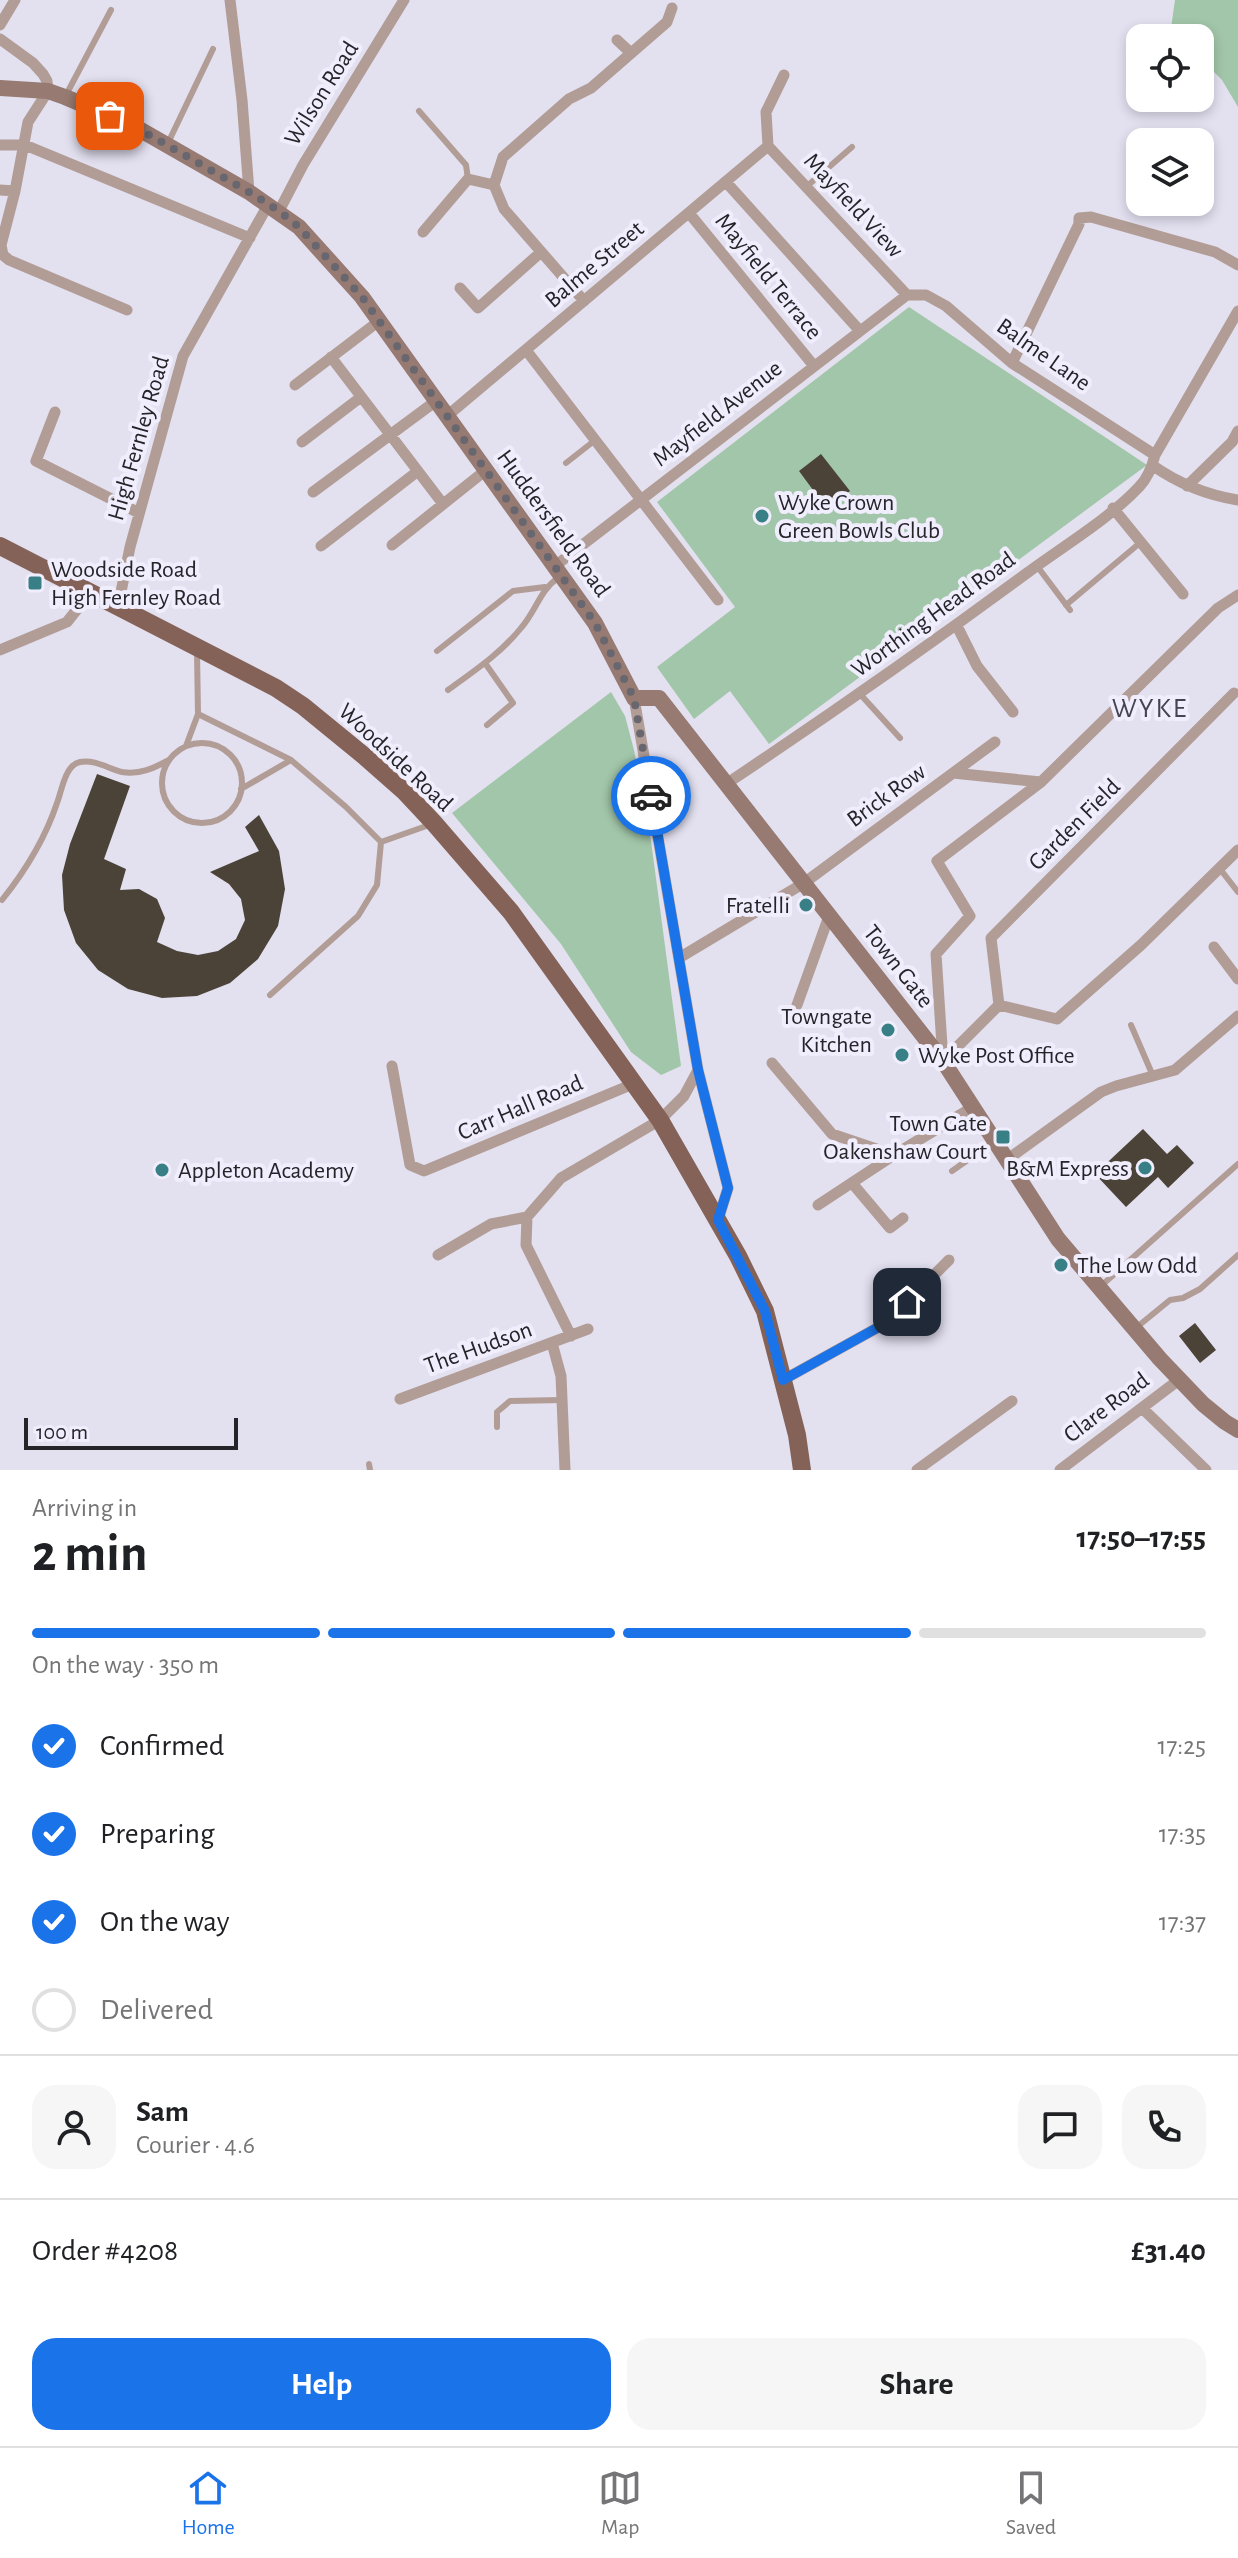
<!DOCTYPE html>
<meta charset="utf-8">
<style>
:root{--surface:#fff;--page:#f6f6f6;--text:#202124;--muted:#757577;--line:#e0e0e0;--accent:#1a73e8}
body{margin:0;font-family:"Alegreya Sans",sans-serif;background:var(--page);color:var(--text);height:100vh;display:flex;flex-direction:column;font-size:30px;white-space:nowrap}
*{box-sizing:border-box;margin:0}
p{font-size:26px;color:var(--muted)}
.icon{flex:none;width:44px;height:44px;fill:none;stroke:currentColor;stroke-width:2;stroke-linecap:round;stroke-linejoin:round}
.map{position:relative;height:1470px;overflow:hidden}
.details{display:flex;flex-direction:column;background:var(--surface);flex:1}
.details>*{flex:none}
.tools{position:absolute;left:1126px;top:24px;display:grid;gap:16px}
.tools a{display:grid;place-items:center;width:88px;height:88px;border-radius:16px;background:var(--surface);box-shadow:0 4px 12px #0003;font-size:40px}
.scale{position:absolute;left:24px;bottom:20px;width:214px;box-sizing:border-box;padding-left:8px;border:4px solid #252429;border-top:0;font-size:22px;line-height:28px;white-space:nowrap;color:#252429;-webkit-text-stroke:6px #f0edfd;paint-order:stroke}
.pin{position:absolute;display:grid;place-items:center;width:68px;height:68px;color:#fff;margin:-34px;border-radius:16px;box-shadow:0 4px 12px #0006}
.courier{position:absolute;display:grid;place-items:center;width:80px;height:80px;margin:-40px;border:6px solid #1a73e8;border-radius:50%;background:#fff;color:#222;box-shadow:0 2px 10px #0007}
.headline em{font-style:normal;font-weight:700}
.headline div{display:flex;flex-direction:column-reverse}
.headline{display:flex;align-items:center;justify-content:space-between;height:136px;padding:0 32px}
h1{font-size:52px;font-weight:700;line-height:60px}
.bar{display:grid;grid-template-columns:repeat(4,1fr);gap:12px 8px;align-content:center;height:96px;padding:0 32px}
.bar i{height:10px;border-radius:6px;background:var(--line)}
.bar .on{background:var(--accent)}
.bar p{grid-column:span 4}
.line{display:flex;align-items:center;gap:20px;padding:0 32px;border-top:2px solid var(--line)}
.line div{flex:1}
.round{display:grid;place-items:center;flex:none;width:84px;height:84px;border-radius:24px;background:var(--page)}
ol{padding:0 32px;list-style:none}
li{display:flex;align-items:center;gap:24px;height:88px}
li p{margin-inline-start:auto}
li .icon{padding:8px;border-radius:50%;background:var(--accent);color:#fff;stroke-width:4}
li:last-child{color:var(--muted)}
li i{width:44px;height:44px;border:4px solid var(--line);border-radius:50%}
.cta{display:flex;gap:16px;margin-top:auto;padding:16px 32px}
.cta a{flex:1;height:92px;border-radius:24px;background:var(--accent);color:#fff;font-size:32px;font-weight:700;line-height:92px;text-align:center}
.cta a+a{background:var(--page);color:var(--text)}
.tab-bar{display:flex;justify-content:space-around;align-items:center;height:112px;border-top:2px solid var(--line);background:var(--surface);font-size:22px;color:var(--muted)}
.tab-bar a{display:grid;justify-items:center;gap:4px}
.tab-bar .on{color:var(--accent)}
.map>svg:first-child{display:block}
.green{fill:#a2c6a9}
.building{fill:#4b4338}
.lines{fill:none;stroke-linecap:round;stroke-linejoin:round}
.service{stroke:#b19c96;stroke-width:6}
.minor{stroke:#b19c96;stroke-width:11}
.secondary{stroke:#977a71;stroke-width:16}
.primary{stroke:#856257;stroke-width:18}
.done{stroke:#68666f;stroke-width:8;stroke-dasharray:0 14.4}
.route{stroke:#1a73e8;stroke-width:10}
.poi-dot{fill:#388085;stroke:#f0edfd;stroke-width:3}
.labels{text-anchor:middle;stroke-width:8;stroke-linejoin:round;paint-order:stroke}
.street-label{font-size:24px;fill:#252429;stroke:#f0edfd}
.poi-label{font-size:24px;fill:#252429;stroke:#f0edfd;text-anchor:start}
.quarter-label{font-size:28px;letter-spacing:2px;fill:#474451;stroke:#f0edfd}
</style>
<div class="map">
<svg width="1238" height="1470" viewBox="0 0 1238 1470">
<rect width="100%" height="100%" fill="#e3e0f0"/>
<path class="green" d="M1175 0H1238V107L1222 80 1200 58V38H1181L1171 28Z
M909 307 1147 465 769 744 730 691 694 719 657 667 735 607 657 502Z
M611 692 625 716 634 750 651 841 681 1066 661 1075 631 1052 561 944 452 813Z"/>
<path class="building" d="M821 454 850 491 827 509 799 471Z
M97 774 130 786 104 859 126 869 120 890 139 889 157 899 165 918 157 942 177 951 198 955 218 951 236 939 245 920 241 899 229 884 210 872 259 851 245 827 259 815 279 851 285 889 278 926 258 959 230 983 197 996 162 998 128 989 98 970 76 943 64 910 62 875 70 844Z
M1143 1129 1167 1154 1177 1145 1194 1163 1168 1188 1158 1177 1126 1207 1095 1174Z
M1195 1323 1216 1350 1200 1363 1179 1336Z"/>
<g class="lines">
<path class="service" d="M66 95 111 10
M419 111 466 165 468 179
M168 143 213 49
M806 187 852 147
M566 463 594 441
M1037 566 1070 610
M1066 605 1141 542
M437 651 513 591 545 587
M485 663 513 703 487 725
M448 690C474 671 501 653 521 628 536 611 540 590 558 578
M860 694 900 738
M198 714 291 760 346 807 381 842 432 824
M162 783a40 40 0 1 1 80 0a40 40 0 1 1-80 0Z
M186 746 198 714 197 652
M241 789 291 760
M1220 869 1238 892
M2 900C26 870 45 839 57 803 62 790 65 765 80 762 95 759 109 769 122 772 140 775 154 768 169 760
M270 995 358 916 377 885 381 842
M1131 1025 1153 1076
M952 1171 995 1141
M1102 1285 1238 1164
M1137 1327 1170 1300 1183 1298 1200 1289 1238 1255
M497 1427V1412L510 1401 562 1400
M369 1464 370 1470"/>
<path class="minor" d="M230 0 242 100 249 192
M0 25 15 0
M0 39 33 63 43 74 47 81 48 91 28 122 15 191 1 245 3 255 9 260 127 310
M617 40 631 53
M0 145H25L250 238
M768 146 907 295
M768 146 766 112 784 75
M726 182 860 331
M0 190 15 191
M279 211 303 165 404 0
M689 213 814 366
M423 232 468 179 494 185
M460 288 478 308 540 253
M907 295H926L946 306 1012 363 1155 455
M584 301 504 209 494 185 503 157 569 99 591 88 667 22 672 8
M526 350 718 600
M331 357 443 504
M1012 363 1079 224V218L1091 217 1215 252 1238 265
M295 385 379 321
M55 412 36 461 139 513
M447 416 768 146
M302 442 361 397
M1152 465C1179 484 1206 495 1238 500
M1187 486 1232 442 1238 431
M313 492 436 401
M1113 508 1183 594
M392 545 486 470
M321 546 418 471
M555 566 907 295
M118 607 130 547 183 356 268 205
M957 626 977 666 1013 712
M0 650 67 622 90 593
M1234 693 991 938 999 1005 1057 1019 1141 945 1238 850
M953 773 1041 782 1218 608 1238 595
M726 784C828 716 928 646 1027 573 1062 547 1109 519 1139 487 1147 479 1152 467 1155 455L1238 311
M1214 947 1238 979
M679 958 804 883 995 742
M797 1005 829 916
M943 1061 936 954 970 916 937 861 1041 782
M943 1061 999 1005
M772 1063 832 1134 894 1155
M392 1066 410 1165 424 1171 633 1084
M698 1070 728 1188 718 1220
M1008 1159 1101 1092 1116 1086 1175 1070 1238 1016
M852 1183 890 1228 903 1218
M818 1205 894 1155 973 1107
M438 1255 491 1224 527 1217
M571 1336 526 1245 527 1217 561 1178 660 1120 684 1096 698 1070 634 698
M552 1343 561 1376 565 1470
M783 1380 886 1323 949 1260
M400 1399 588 1329
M1142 1408 1206 1470
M917 1470 1012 1401
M1060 1470 1180 1379"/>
<path class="secondary" d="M0 88 48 91 65 97 132 125 249 192 299 227 362 297 595 623 634 698H659L943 1061 1058 1239 1160 1359 1203 1404 1225 1422 1238 1430"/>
<path class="primary" d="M0 546 276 688 303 706 363 755 405 792 434 823 511 912 660 1120 738 1256 765 1311 797 1435 802 1470"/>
</g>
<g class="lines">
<path class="done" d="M110 116 132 125 249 192 279 211 299 227 362 297 595 623 634 698 651 796"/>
<path class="route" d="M651 796 698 1070 728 1188 718 1220 765 1311 783 1380 886 1323 907 1302"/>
</g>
<g class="poi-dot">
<circle cx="762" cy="516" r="8"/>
<rect x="27" y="575" width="16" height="16" rx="4"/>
<circle cx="806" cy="905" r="8"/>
<circle cx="888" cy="1030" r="8"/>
<circle cx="902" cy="1055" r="8"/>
<rect x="995" y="1129" width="16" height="16" rx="4"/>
<circle cx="1145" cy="1168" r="8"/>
<circle cx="162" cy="1170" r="8"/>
<circle cx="1061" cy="1265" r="8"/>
</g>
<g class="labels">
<g class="street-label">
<text transform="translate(321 93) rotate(-58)" y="8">Wilson Road</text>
<text transform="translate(854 205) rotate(47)" y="8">Mayfield View</text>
<text transform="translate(594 264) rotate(-40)" y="8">Balme Street</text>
<text transform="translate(769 276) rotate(51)" y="8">Mayfield Terrace</text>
<text transform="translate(1044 354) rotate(35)" y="8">Balme Lane</text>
<text transform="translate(717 413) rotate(-38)" y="8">Mayfield Avenue</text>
<text transform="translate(138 438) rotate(-74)" y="8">High Fernley Road</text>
<text transform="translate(554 523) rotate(54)" y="8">Huddersfield Road</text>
<text transform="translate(933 614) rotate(-36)" y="8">Worthing Head Road</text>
<text transform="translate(396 757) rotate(43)" y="8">Woodside Road</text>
<text transform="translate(886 795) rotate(-36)" y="8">Brick Row</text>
<text transform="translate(1074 824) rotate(-45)" y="8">Garden Field</text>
<text transform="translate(899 966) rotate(52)" y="8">Town Gate</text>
<text transform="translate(520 1107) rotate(-23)" y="8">Carr Hall Road</text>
<text transform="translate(478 1347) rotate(-20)" y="8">The Hudson</text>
<text transform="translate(1106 1407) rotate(-37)" y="8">Clare Road</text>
</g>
<g class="poi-label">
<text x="778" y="510">Wyke Crown<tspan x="778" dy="28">Green Bowls Club</tspan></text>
<text x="51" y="577">Woodside Road<tspan x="51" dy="28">High Fernley Road</tspan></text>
<text x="790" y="913" text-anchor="end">Fratelli</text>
<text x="872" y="1024" text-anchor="end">Towngate<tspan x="872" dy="28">Kitchen</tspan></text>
<text x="918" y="1063">Wyke Post Office</text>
<text x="987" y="1131" text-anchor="end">Town Gate<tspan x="987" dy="28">Oakenshaw Court</tspan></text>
<text x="1129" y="1176" text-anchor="end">B&amp;M Express</text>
<text x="178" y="1178">Appleton Academy</text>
<text x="1077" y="1273">The Low Odd</text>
</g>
<g class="quarter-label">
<text x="1150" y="717">WYKE</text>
</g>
</g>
</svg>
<div class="tools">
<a><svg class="icon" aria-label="locate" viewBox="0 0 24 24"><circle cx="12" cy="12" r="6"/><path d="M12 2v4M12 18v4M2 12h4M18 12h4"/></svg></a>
<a><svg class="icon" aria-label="layers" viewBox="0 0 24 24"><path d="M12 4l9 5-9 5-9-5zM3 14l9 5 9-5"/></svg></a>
</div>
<div class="scale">100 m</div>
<div class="pin" style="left:110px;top:116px;background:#ea580c"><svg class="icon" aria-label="bag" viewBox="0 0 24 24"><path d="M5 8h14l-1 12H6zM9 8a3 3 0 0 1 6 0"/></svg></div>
<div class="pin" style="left:907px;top:1302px;background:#1f2937"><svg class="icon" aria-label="home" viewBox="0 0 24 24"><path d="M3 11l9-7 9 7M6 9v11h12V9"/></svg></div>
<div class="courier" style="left:651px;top:796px"><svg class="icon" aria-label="car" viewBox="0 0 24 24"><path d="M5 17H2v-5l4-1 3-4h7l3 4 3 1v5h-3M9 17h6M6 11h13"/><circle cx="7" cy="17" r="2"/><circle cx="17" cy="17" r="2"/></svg></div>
</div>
<section class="details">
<div class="headline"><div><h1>2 min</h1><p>Arriving in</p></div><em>17:50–17:55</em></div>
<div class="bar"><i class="on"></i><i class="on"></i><i class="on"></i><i></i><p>On the way · 350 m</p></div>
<ol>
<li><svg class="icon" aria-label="check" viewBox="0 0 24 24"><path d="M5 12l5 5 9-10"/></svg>Confirmed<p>17:25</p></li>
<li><svg class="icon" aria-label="check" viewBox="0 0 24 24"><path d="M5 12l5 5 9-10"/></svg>Preparing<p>17:35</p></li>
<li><svg class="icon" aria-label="check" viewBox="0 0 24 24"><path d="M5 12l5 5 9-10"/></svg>On the way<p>17:37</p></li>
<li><i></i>Delivered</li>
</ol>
<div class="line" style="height:144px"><a class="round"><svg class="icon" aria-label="person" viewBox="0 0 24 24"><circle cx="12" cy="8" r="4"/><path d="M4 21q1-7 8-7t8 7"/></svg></a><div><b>Sam</b><p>Courier · 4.6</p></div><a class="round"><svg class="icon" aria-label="chat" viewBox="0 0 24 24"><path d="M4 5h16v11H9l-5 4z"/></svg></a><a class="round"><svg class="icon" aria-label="phone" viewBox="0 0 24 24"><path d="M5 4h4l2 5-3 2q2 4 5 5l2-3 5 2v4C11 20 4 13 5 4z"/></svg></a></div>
<div class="line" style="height:104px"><div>Order #4208</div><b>£31.40</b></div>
<div class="cta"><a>Help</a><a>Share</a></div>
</section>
<nav class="tab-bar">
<a class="on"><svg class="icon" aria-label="home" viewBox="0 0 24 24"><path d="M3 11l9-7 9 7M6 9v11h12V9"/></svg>Home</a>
<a><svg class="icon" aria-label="map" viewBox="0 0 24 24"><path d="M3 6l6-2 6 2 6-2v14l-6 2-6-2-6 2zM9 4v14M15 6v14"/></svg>Map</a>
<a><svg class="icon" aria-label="saved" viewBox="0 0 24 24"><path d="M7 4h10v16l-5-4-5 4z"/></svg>Saved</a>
</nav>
